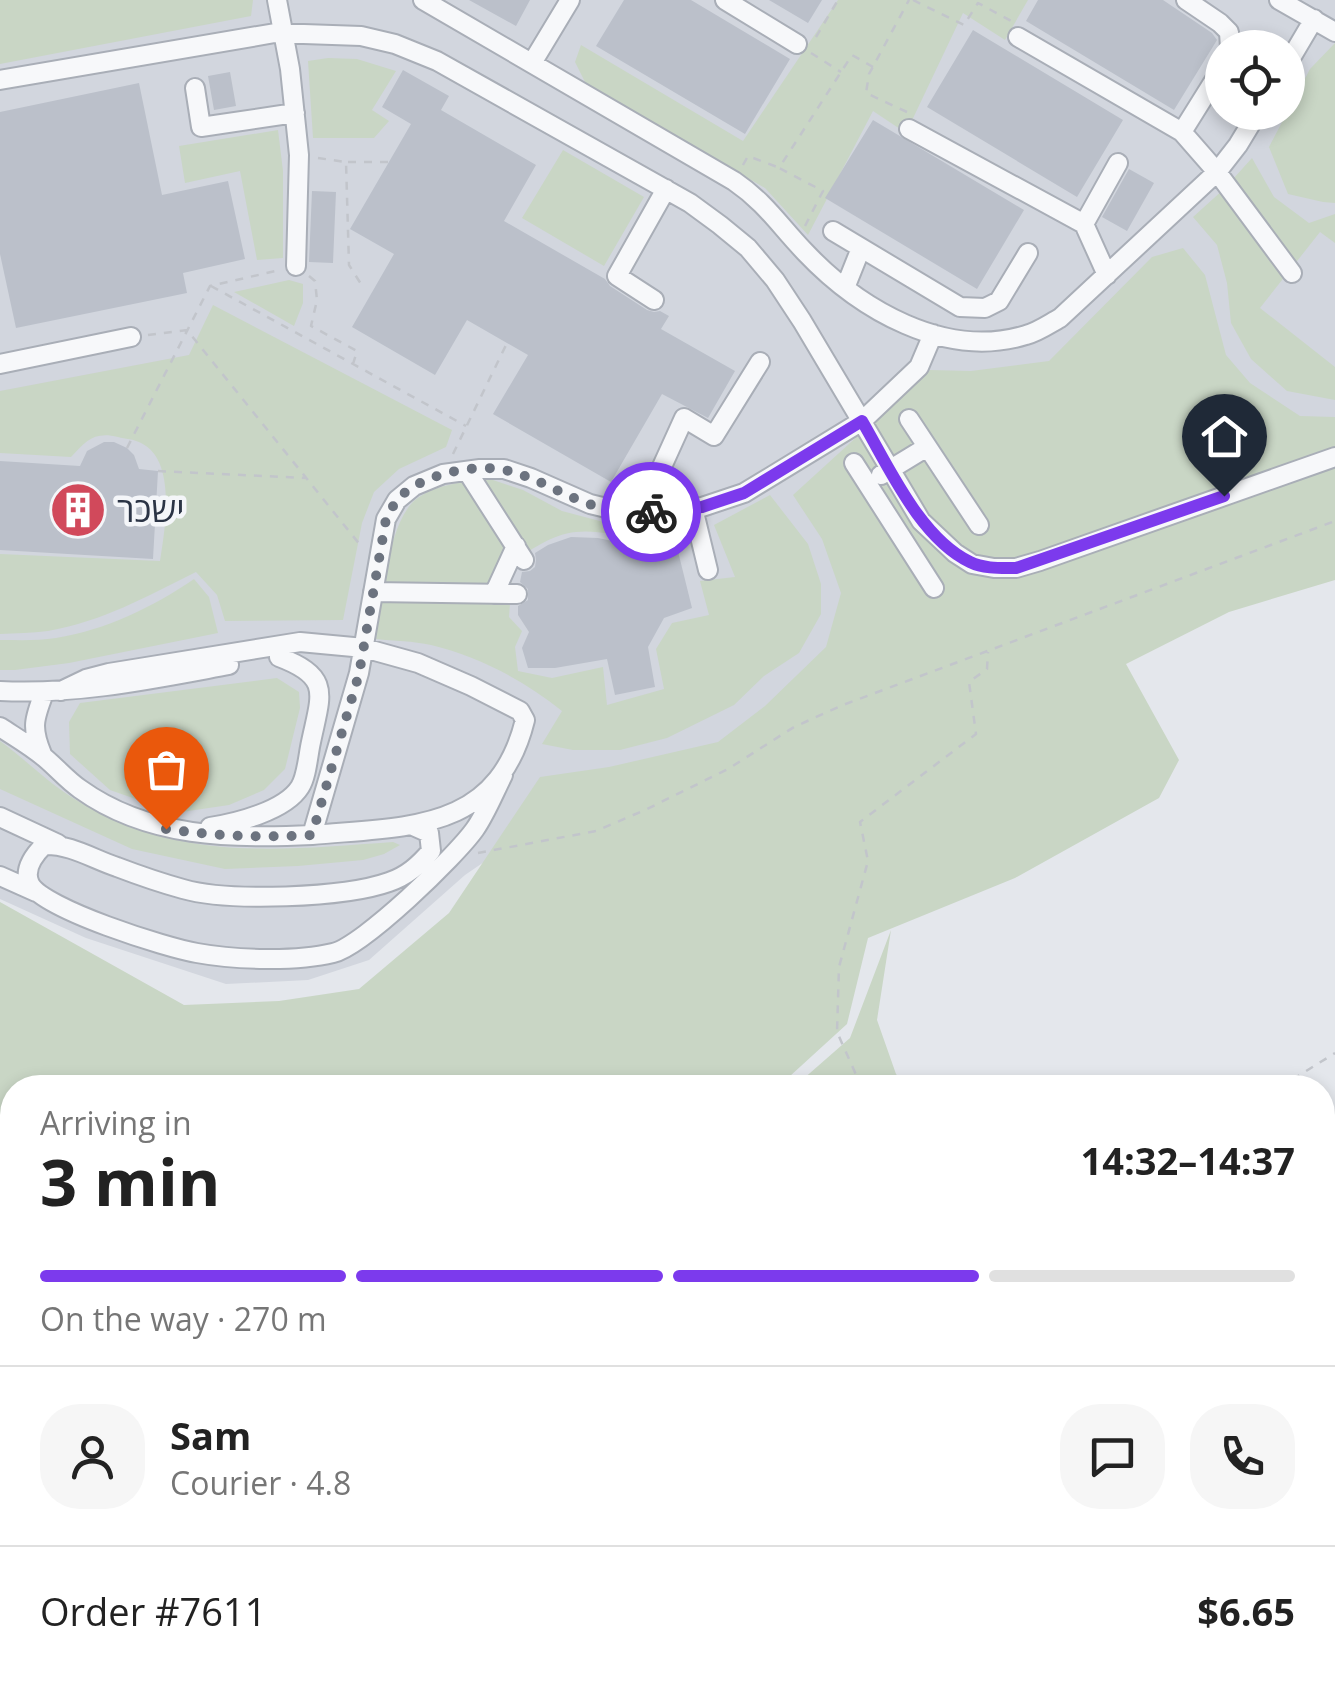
<!DOCTYPE html>
<meta charset="utf-8">
<style>
:root{--surface:#fff;--page:#f6f6f6;--text:#222;--muted:#767676;--line:#e0e0e0;--accent:#7c3aed}
body{margin:0;font-family:"Open Sans","Noto Sans Hebrew",sans-serif;background:var(--page);color:var(--text);height:100vh;display:flex;flex-direction:column;font-size:38px;white-space:nowrap}
*{box-sizing:border-box;margin:0}
p{font-size:32px;color:var(--muted)}
.icon{flex:none;width:55px;height:55px;fill:none;stroke:currentColor;stroke-width:2;stroke-linecap:round;stroke-linejoin:round}
.map{position:relative;flex:1;overflow:hidden}
.sheet{position:absolute;left:0px;top:1075px;width:1335px;height:620px;display:flex;flex-direction:column;background:var(--surface);border-radius:40px 40px 0 0;box-shadow:0 5px 15px #0003}
.sheet>*{flex:none}
.buttons{position:absolute;left:1205px;top:30px;display:grid;gap:20px}
.buttons a{display:grid;place-items:center;width:100px;height:100px;border-radius:50%;background:var(--surface);box-shadow:0 5px 15px #0003;font-size:50px}
.pin{position:absolute;display:grid;place-items:center;width:85px;height:85px;color:#fff;margin:-102px -42px;border-radius:50% 50% 50% 0;rotate:-45deg;box-shadow:0 0 10px #0007}
.pin .icon{rotate:45deg}
.courier{position:absolute;display:grid;place-items:center;width:100px;height:100px;margin:-50px;border:8px solid #7c3aed;border-radius:50%;background:#fff;color:#222;box-shadow:0 2px 12px #0007}
.headline em{font-style:normal;font-weight:700}
.headline div{display:flex;flex-direction:column-reverse}
.headline{display:flex;align-items:center;justify-content:space-between;height:170px;padding:0 40px}
h1{font-size:65px;font-weight:700;line-height:75px}
.bar{display:grid;grid-template-columns:repeat(4,1fr);gap:15px 10px;align-content:center;height:120px;padding:0 40px}
.bar i{height:12px;border-radius:8px;background:var(--line)}
.bar .current{background:var(--accent)}
.bar p{grid-column:span 4}
.line{display:flex;align-items:center;gap:25px;padding:0 40px;border-top:2px solid var(--line)}
.line div{flex:1}
.round{display:grid;place-items:center;flex:none;width:105px;height:105px;border-radius:40px;background:var(--page)}
.map>svg:first-child{display:block}
.built{fill:#d2d6de;fill-rule:evenodd}
.green{fill:#c9d6c5}
.lines{fill:none;stroke-linecap:round;stroke-linejoin:round}
.stream{stroke:#9fb4cc;stroke-width:5}
.building{fill:#bbc0ca}
.minor-casing{stroke:#a9aeb7;stroke-width:22}
.path{stroke:#c2c5cb;stroke-width:2.5;stroke-dasharray:8 8;stroke-linecap:butt}
.minor{stroke:#f7f8fa;stroke-width:18}
.done{stroke:#6c737f;stroke-width:10;stroke-dasharray:0 18}
.route{stroke:#7c3aed;stroke-width:12}
.labels{text-anchor:middle;stroke-width:9;stroke-linejoin:round;paint-order:stroke}
.poi-label{font-size:35px;fill:#2b3445;stroke:#f4f6f9;text-anchor:start}
</style>
<div class="map">
<svg width="1335" height="1695" viewBox="0 0 1335 1695">
<rect width="100%" height="100%" fill="#e4e7ec"/>
<path class="built" d="M0 0H1335V509L522 836 465 875 369 960 308 980 226 984 86 938 0 899ZM1222 48H1288V112H1222Z"/>
<path class="green" d="M0 0H253L251 16 0 64Z
M838 0H1028L1005 40 963 13 906 133 873 111 808 235 765 188 586 84 575 62 581 45 743 141Z
M1335 43V203L1323 202 1288 194 1269 147 1310 69Z
M328 58 357 59 396 71 372 110 389 121 374 138H313L308 61Z
M278 130 283 171V258L257 260 240 171 185 183 179 146Z
M563 150 644 197 604 266 522 218Z
M1252 158 1274 197 1309 223 1335 214V243L1320 232 1260 308 1335 367V400L1287 391 1251 359 1231 323 1227 283 1217 245 1193 217 1224 189Z
M1183 248 1205 275 1226 355 1250 383 1300 416 1335 417V580L1229 612 1126 664 1179 760 1159 798 1015 878 868 938 847 1024 778 1087 12 1088V1170L0 1164V902L184 1005 279 1001 359 989 449 913 540 777 609 767 718 742 765 706 826 647 841 593 822 539 793 495 930 370 971 371 1049 361 1152 257Z
M289 280 303 284V303L294 326 234 292Z
M213 305 452 430 446 447 399 469 374 492 362 523 343 620 225 621 217 595 196 572C148 596 101 622 48 631 32 633 16 633 0 634V554L160 561C165 529 177 460 141 443 134 439 125 439 118 437 94 431 86 441 71 457L0 453V391L189 355Z
M487 478 523 490 562 511 611 524 612 534C566 526 551 537 513 561L509 617 522 631 515 647 518 671 552 678 603 667 607 705 664 689 656 649 672 623 709 615 700 581 735 577 714 525 770 495 808 544 821 584V614L799 653 764 676 734 705 667 738 620 750H573L542 744 562 711C523 680 480 657 431 645 413 641 394 641 376 639 382 603 387 518 419 497 439 484 464 482 487 478Z
M194 579 209 597 218 633 69 663 15 670H0V640C18 640 38 641 56 638 106 630 153 607 194 579Z
M277 678 299 692 300 708 285 769 264 790 229 805 175 813 110 790 70 754 69 722 80 703Z
M0 741C25 759 47 782 73 798 176 863 278 850 393 842L400 845 384 854 363 860 298 866 225 869 132 849 0 789Z
M891 930 877 1020 896 1074 906 1087H794L850 1038Z
M0 1182 12 1185V1543L0 1542Z"/>
<g class="lines">
<path class="stream" d="M1322 1312 1335 1303
M728 1695 746 1682"/>
</g>
<path class="building" d="M469 0H530L516 26Z
M624 0H691L790 59 745 134 596 46Z
M769 0H822L808 23Z
M1038 0H1163L1212 33 1217 40 1174 110 1026 21Z
M973 30 1123 120 1077 197 927 107Z
M403 70 449 96 441 110 536 165 504 221 605 279 610 286 647 310 654 312 660 311 669 316 661 329 735 371 708 418 662 394 611 482 493 414 528 355 467 320 435 375 352 327 394 254 350 229 411 124 382 107Z
M230 72 236 106 214 110 208 76Z
M139 83 162 195 228 181 245 259 183 273 187 293 16 328 0 254V112Z
M873 120 1024 210 977 289 825 198Z
M1129 169 1154 183 1127 231 1102 217Z
M312 191 336 192 333 263 309 262Z
M104 442H114L127 448 134 455 139 469 158 471 153 559 0 550V461L80 466 87 451Z
M671 523 692 608 664 618 648 647 655 687 615 695 607 659 555 668H528L522 648 529 632 518 615V606L528 600V589L520 582 522 572 530 571 535 567 536 560 535 553 548 545 571 537 598 538 622 543 625 524Z"/>
<g class="lines">
<g class="minor-casing">
<path id="minor" d="M277 0 290 69 299 155 296 266
M423 0 734 181C766 203 779 225 805 252 859 309 945 360 1026 335 1038 332 1049 324 1060 318L1217 172 1238 145 1258 112
M725 0 797 44
M1186 0 1220 23 1229 32 1230 48
M1279 0 1335 32
M1018 37 1182 132 1222 68
M532 63 570 0
M1288 63 1314 19
M0 80 275 33 361 36 395 44 437 61 690 203 720 225 748 248 775 280 802 321 921 521 955 553 972 564 994 568H1016L1040 561 1335 457
M195 88 201 127 295 113
M909 129 1084 224 1118 163
M1182 132 1217 172 1292 273
M1084 224 1107 275
M833 231 960 307 985 308 999 301 1028 253
M845 288 861 248
M654 300 617 276 666 189
M0 364 131 337
M909 419 979 525
M854 463 934 588
M467 471 524 560
M881 475 927 447
M693 508 708 570
M644 511 650 493 684 418 714 436 760 362
M373 592 517 594
M494 594 516 546
M0 691C78 695 153 679 229 665
M61 691 86 679 109 673 300 642 364 648 418 663 471 686 520 711 525 720C497 833 407 826 312 835
M0 727C15 737 31 746 45 758 57 768 67 780 80 789 148 838 232 839 312 835L359 673 386 519 397 500 414 486 443 474 480 469H504L531 478 590 504 619 511 655 512 702 507 744 493 862 421 919 367 933 334
M42 754C31 728 34 719 44 693
M0 817 58 844
M411 825 429 833 431 851C419 865 407 876 389 882 344 898 228 902 183 889 161 883 138 875 117 867 93 859 70 844 44 845 34 855 23 870 30 884 43 909 167 948 197 953 235 960 296 962 333 953 363 946 456 856 475 829 486 813 494 793 503 775
M210 827C236 823 285 811 300 787 307 776 308 755 311 742 321 694 332 677 279 657
M0 876 36 892
M1322 1505 1335 1503
M0 1580H12"/>
</g>
<path class="path" d="M913 0 964 25 978 3 1013 22
M816 37 838 0
M811 53 841 72
M907 112 866 93 869 74 909 0
M318 158 346 162 349 265 361 284
M348 162H389
M743 165 748 156 777 167
M805 226 823 191 779 168 852 55 873 67
M309 276 315 281 317 300 311 326 357 351 353 364
M211 286 466 426
M148 335 187 330 361 546
M127 448 210 286 280 270
M453 454 507 343
M158 471 306 478
M478 853 596 831 645 810 728 769 794 727 843 705 1335 521
M862 1088 837 1032 839 967 868 861 860 822 976 734 969 682 987 669 988 652
M1279 1088 1335 1053
M442 1695 443 1682"/>
<use href="#minor" class="minor"/>
</g>
<g class="lines">
<path class="done" d="M166 829C215 836 263 838 312 835L359 674 386 519C390 512 393 505 398 499 421 474 477 462 509 471 537 478 561 494 589 504 609 511 630 511 651 512"/>
<path class="route" d="M651 512 702 507 744 493 862 421C889 467 920 538 970 562 984 569 1001 568 1016 568L1224 496"/>
</g>
<defs>
<g id="building-disc" transform="scale(2.875)"><circle r="9.5" fill="#d1495b" stroke="#f4f6f9"/><path d="M-4-6H4V6H1V3H-1V6H-4ZM-2.5-4.3h1.7v1.8h-1.7ZM.8-4.3h1.7v1.8H.8ZM-2.5-1h1.7V.8h-1.7ZM.8-1h1.7V.8H.8Z" fill="#fff"/></g>
</defs>
<g fill-rule="evenodd">
<use href="#building-disc" x="78" y="510"/>
</g>
<g class="labels">
<g class="poi-label">
<text x="117" y="522">ישכר</text>
</g>
</g>
</svg>
<div class="buttons">
<a><svg class="icon" aria-label="locate" viewBox="0 0 24 24"><circle cx="12" cy="12" r="6"/><path d="M12 2v4M12 18v4M2 12h4M18 12h4"/></svg></a>
</div>
<div class="pin" style="left:166px;top:829px;background:#ea580c"><svg class="icon" aria-label="bag" viewBox="0 0 24 24"><path d="M5 8h14l-1 12H6zM9 8a3 3 0 0 1 6 0"/></svg></div>
<div class="pin" style="left:1224px;top:496px;background:#1f2937"><svg class="icon" aria-label="home" viewBox="0 0 24 24"><path d="M3 11l9-7 9 7M6 9v11h12V9"/></svg></div>
<div class="courier" style="left:651px;top:512px"><svg class="icon" aria-label="bike" viewBox="0 0 24 24"><circle cx="6" cy="16" r="4"/><circle cx="18" cy="16" r="4"/><path d="M6 16l4-8h5l3 8M10 8l3 8H6M13 5h3"/></svg></div>
<section class="sheet">
<div class="headline"><div><h1>3 min</h1><p>Arriving in</p></div><em>14:32–14:37</em></div>
<div class="bar"><i class="current"></i><i class="current"></i><i class="current"></i><i></i><p>On the way · 270 m</p></div>
<div class="line" style="height:180px"><a class="round"><svg class="icon" aria-label="person" viewBox="0 0 24 24"><circle cx="12" cy="8" r="4"/><path d="M4 21q1-7 8-7t8 7"/></svg></a><div><b>Sam</b><p>Courier · 4.8</p></div><a class="round"><svg class="icon" aria-label="chat" viewBox="0 0 24 24"><path d="M4 5h16v11H9l-5 4z"/></svg></a><a class="round"><svg class="icon" aria-label="phone" viewBox="0 0 24 24"><path d="M5 4h4l2 5-3 2q2 4 5 5l2-3 5 2v4C11 20 4 13 5 4z"/></svg></a></div>
<div class="line" style="height:130px"><div>Order #7611</div><b>$6.65</b></div>
</section>
</div>
